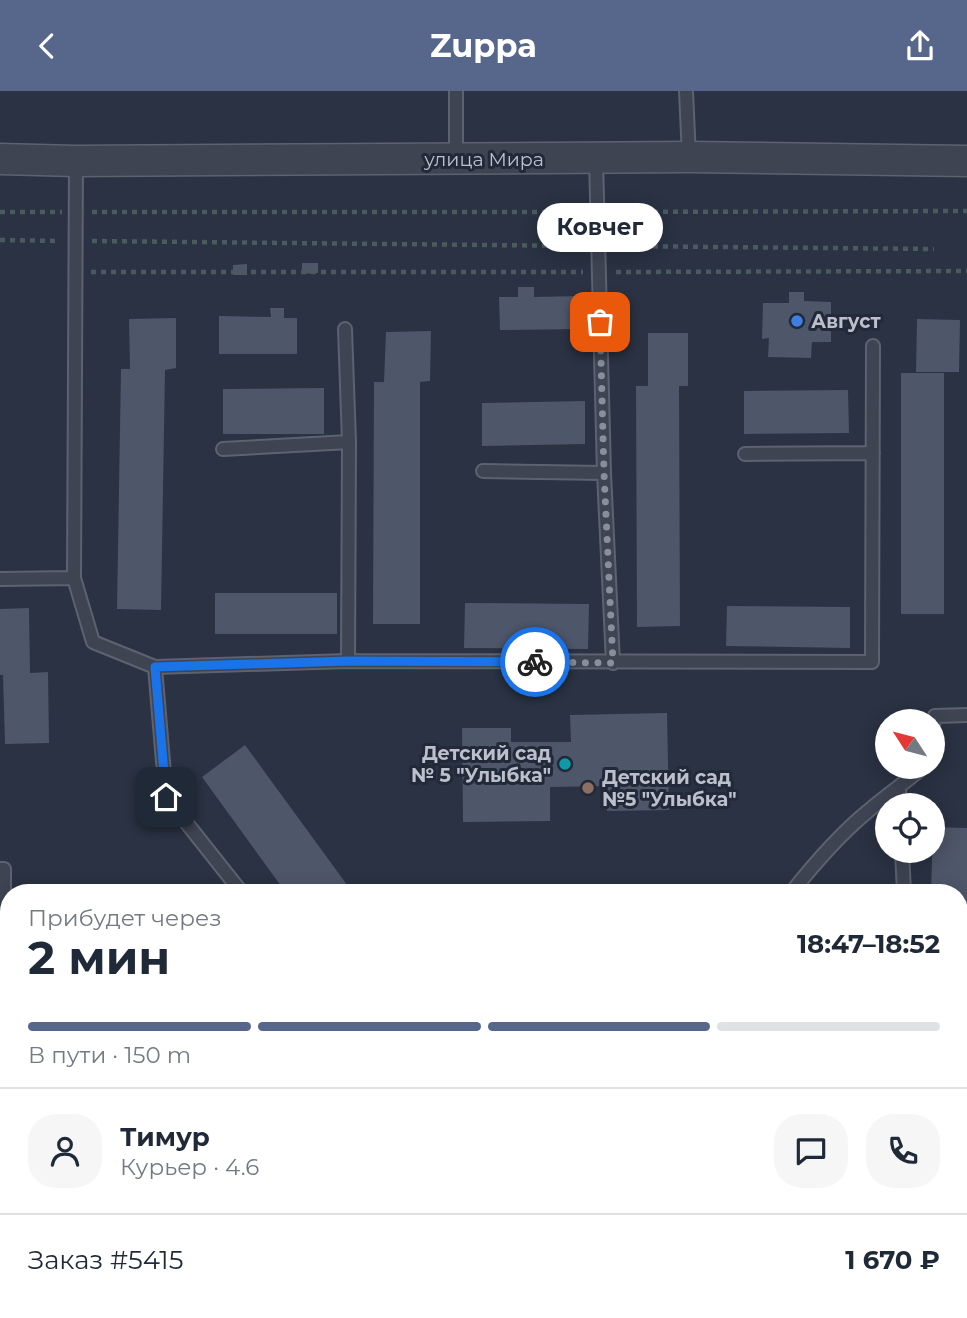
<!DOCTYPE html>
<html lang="ru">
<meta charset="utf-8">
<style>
:root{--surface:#fff;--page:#f6f6f7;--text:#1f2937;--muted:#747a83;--line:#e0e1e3;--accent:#56678b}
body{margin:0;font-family:Montserrat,sans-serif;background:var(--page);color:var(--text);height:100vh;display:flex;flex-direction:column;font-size:26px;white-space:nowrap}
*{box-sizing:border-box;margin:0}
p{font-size:23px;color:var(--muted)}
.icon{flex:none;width:38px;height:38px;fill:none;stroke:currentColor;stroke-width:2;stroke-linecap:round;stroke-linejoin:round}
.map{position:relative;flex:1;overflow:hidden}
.sheet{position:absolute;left:0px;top:793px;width:968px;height:436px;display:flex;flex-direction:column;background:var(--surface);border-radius:28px 28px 0 0;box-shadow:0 4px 18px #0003}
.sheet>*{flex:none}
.needle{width:46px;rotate:306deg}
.buttons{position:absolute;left:875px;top:618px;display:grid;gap:14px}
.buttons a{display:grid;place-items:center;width:70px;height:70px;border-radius:50%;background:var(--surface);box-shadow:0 4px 18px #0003;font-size:35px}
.pin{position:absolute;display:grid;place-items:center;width:60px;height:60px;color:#fff;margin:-30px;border-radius:14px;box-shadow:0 4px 10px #0006}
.courier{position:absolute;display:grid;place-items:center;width:70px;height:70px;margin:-35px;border:5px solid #1a73e8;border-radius:50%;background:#fff;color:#222;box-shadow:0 2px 9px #0007}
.bubble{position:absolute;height:49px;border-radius:24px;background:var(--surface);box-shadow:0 4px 18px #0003;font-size:23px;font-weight:700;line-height:49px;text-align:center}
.head em{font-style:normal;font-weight:700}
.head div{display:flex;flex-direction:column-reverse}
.head{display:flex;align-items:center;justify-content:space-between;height:119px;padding:0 28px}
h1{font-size:46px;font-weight:700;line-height:52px}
.bar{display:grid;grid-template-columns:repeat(4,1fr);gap:10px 7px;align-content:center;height:84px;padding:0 28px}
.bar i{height:9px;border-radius:5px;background:var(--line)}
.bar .active{background:var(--accent)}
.bar p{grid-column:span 4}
.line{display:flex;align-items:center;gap:18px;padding:0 28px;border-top:2px solid var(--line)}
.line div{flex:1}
.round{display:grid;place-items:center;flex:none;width:74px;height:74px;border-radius:28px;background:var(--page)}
header{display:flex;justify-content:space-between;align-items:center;height:91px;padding:0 28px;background:var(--accent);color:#fff;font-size:32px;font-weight:700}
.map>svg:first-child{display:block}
.green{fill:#2c3e43}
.building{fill:#4e5669}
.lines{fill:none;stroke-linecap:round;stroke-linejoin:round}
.service-casing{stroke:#5c6270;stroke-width:16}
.tertiary-casing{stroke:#5c6270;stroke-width:33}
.path{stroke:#4a5b60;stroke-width:4.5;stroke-dasharray:5 5;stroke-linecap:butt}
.service{stroke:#3e4452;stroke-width:12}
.tertiary{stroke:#3e4452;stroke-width:30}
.done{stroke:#888e9c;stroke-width:7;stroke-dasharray:0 12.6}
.route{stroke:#1a73e8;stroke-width:9}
.shop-dot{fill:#3f7fe0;stroke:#222938;stroke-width:2.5}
.culture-dot{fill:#0f9aa8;stroke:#222938;stroke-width:2.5}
.education-dot{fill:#8d6e63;stroke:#222938;stroke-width:2.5}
.labels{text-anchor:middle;stroke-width:6;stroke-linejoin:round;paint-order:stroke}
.street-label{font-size:19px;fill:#bbc0cc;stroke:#222938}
.poi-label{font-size:19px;font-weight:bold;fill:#bbc0cc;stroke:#222938;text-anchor:start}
</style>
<header><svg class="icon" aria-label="back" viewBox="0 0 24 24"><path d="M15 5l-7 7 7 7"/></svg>Zuppa<svg class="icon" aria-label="share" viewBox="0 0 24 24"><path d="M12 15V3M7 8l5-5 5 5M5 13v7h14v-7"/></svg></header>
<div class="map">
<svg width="967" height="1227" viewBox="0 0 967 1227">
<rect width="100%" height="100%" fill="#2a3243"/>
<path class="green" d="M959 980H967V1227H764V1220H959Z
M207 1220H304V1227H207Z"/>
<path class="building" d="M302 172H318V182L302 183Z
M247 173V184H233V174Z
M518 196H534V206L579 205 580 238 500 239 499 206H518Z
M789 201H804V210L831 211V251H812L811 267 768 266 769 247 762 248 763 212H789Z
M270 217H284V227H297V263H219V225L271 226Z
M176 227V277L165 279 161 519 117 518 121 278H130L129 228Z
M917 228 960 229 959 281H916Z
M431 240 430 290 420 291V533H373L374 291H384L386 241Z
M648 242H688V295H679L680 535 637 536 636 295H648Z
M901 282H944V523H901Z
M324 297V343H223V298Z
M848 299 849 342 744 343V300Z
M585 310V353L482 355V312Z
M215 502H337V543H215Z
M465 512 589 513 588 558 464 557Z
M727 515 850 516V557L726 555Z
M29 517 30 582 48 581 49 652 5 653 3 584H0V518Z
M667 622 669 719 607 720V695L550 696V730L463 731 462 637H511V651H571L570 624Z
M245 654 353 802H286L202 686Z
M933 736 967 737V856L959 855V802H931Z
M0 1031H9V1122H0Z
M959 1113H967V1194H959Z
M0 1184H9V1220H15V1227H0Z
M676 1220H723V1227H676Z"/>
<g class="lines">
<g class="service-casing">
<path id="service" d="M686 0 689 66
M456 68V0
M596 68 604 382 613 572
M345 238 349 351 348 570
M223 358 349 351
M745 363 873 362
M483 380 604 382
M74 487 76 71
M0 488 74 487 93 551 155 576 166 706 242 802
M155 576 348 570 872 571 873 255
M933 634 935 625 967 624
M899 697 900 714
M902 760 904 802
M0 778H4V803L2 994H0
M791 802C814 773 839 744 867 721 885 705 905 692 923 676
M959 874H967
M959 1082 967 1080
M385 1220 386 1227
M817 1220 820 1227
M638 1227V1220"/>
</g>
<g class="tertiary-casing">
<path id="tertiary" d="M0 68 76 70 689 66 967 70"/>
</g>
<path class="path" d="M0 121H62
M92 121H584
M613 121 967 120
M0 149 59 150
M92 150 584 155
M613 155 934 158
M91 181H583
M616 181 967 180"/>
<use href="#service" class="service"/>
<use href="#tertiary" class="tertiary"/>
</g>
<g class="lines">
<path class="done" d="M535 571 613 572 604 382 600 231"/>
<path class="route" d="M166 706 155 576 348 570 535 571"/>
</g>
<circle class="shop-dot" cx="797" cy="230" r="7"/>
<circle class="culture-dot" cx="565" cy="673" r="7"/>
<circle class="education-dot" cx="588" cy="697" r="7"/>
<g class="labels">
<g class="street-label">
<text x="484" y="75">улица Мира</text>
</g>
<g class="poi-label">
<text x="811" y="237">Август</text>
<text x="551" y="669" text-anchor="end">Детский сад<tspan x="551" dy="22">№ 5 "Улыбка"</tspan></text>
<text x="602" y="693">Детский сад<tspan x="602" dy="22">№5 "Улыбка"</tspan></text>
</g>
</g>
</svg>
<div class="buttons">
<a><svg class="needle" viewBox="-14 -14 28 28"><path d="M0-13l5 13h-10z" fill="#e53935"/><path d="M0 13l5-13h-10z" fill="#747a83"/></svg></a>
<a><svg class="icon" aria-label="locate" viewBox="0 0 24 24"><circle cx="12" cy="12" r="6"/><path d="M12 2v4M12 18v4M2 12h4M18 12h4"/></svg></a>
</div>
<div class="pin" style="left:600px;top:231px;background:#ea580c"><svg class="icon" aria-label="bag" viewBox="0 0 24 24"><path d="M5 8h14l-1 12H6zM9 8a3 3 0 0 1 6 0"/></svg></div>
<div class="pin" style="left:166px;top:706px;background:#1f2937"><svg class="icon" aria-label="home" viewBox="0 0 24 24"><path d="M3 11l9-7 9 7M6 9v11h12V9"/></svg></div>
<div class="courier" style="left:535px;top:571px"><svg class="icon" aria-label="bike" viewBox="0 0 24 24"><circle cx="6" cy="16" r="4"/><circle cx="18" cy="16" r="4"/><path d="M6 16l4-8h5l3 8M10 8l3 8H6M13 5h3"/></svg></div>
<div class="bubble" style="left:537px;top:112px;width:126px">Ковчег</div>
<section class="sheet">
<div class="head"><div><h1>2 мин</h1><p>Прибудет через</p></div><em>18:47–18:52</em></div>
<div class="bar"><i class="active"></i><i class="active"></i><i class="active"></i><i></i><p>В пути · 150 m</p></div>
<div class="line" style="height:126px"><a class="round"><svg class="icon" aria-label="person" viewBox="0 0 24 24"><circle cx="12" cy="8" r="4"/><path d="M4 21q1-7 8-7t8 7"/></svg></a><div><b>Тимур</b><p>Курьер · 4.6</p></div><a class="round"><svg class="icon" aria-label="chat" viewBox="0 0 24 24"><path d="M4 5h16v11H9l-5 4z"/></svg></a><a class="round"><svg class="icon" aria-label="phone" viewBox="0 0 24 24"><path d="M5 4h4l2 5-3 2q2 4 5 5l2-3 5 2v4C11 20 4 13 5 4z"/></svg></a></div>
<div class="line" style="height:91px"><div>Заказ #5415</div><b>1 670 ₽</b></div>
</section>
</div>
